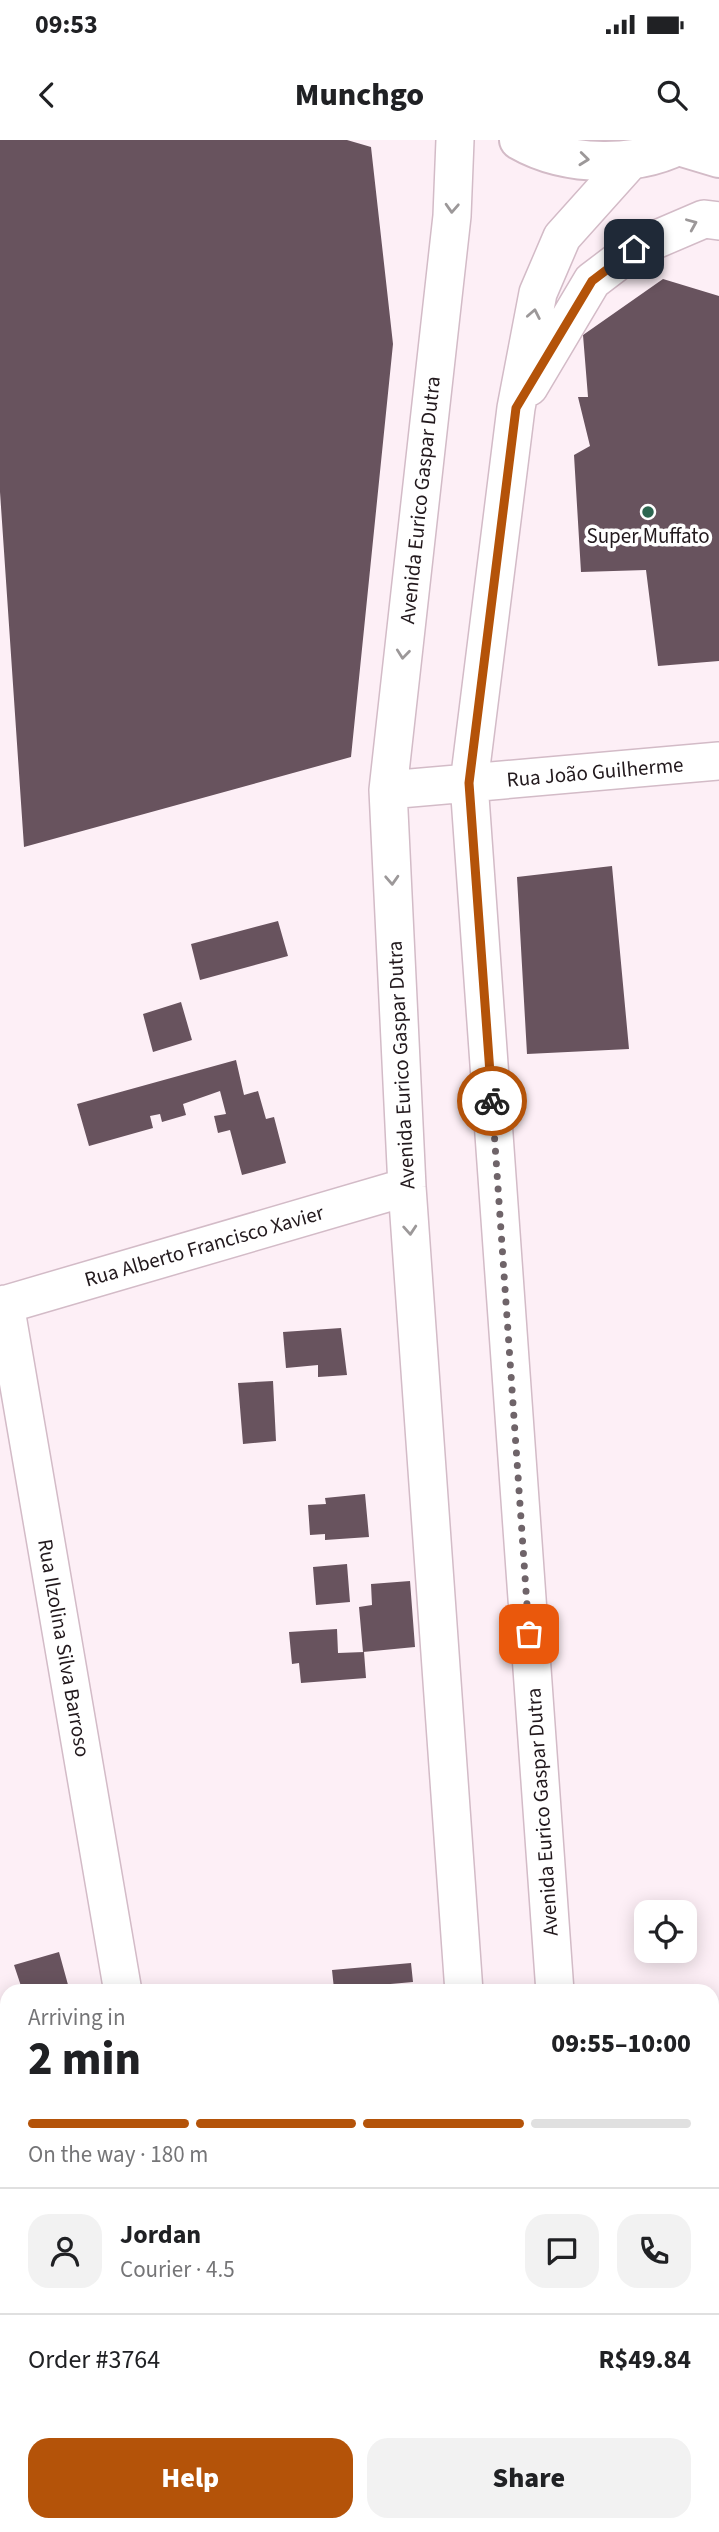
<!DOCTYPE html>
<meta charset="utf-8">
<style>
:root{--surface:#fff;--page:#f2f2f2;--text:#202124;--muted:#757577;--line:#e0e0e0;--accent:#b45309}
body{margin:0;font-family:"Source Sans 3",sans-serif;background:var(--page);color:var(--text);height:100vh;display:flex;flex-direction:column;font-size:26px;white-space:nowrap}
*{box-sizing:border-box;margin:0}
p{font-size:23px;color:var(--muted)}
.icon{flex:none;width:38px;height:38px;fill:none;stroke:currentColor;stroke-width:2;stroke-linecap:round;stroke-linejoin:round}
.map{position:relative;flex:1;overflow:hidden}
.panel{position:absolute;left:0px;top:1844px;width:719px;height:548px;display:flex;flex-direction:column;background:var(--surface);border-radius:21px 21px 0 0;box-shadow:0 4px 18px #0003}
.panel>*{flex:none}
.fabs{position:absolute;left:634px;top:1760px;display:grid;gap:14px}
.fabs a{display:grid;place-items:center;width:63px;height:63px;border-radius:14px;background:var(--surface);box-shadow:0 4px 18px #0003;font-size:35px}
.pin{position:absolute;display:grid;place-items:center;width:60px;height:60px;color:#fff;margin:-30px;border-radius:14px;box-shadow:0 4px 10px #0006}
.courier{position:absolute;display:grid;place-items:center;width:70px;height:70px;margin:-35px;border:5px solid #b45309;border-radius:50%;background:#fff;color:#222;box-shadow:0 2px 9px #0007}
.summary em{font-style:normal;font-weight:800}
.summary div{display:flex;flex-direction:column-reverse}
.summary{display:flex;align-items:center;justify-content:space-between;height:119px;padding:0 28px}
h1{font-size:46px;font-weight:800;line-height:52px}
.bar{display:grid;grid-template-columns:repeat(4,1fr);gap:10px 7px;align-content:center;height:84px;padding:0 28px}
.bar i{height:9px;border-radius:5px;background:var(--line)}
.bar .selected{background:var(--accent)}
.bar p{grid-column:span 4}
.line{display:flex;align-items:center;gap:18px;padding:0 28px;border-top:2px solid var(--line)}
.line div{flex:1}
.round{display:grid;place-items:center;flex:none;width:74px;height:74px;border-radius:21px;background:var(--page)}
.action{display:flex;gap:14px;margin-top:auto;padding:14px 28px}
.action a{flex:1;height:80px;border-radius:21px;background:var(--accent);color:#fff;font-size:28px;font-weight:800;line-height:80px;text-align:center}
.action a+a{background:var(--page);color:var(--text)}
.status{display:flex;justify-content:space-between;align-items:center;height:49px;padding:0 35px;background:var(--surface);direction:ltr}
.status svg{height:19px;fill:currentColor}
header{display:flex;justify-content:space-between;align-items:center;height:91px;padding:0 28px;background:var(--surface);font-size:32px;font-weight:800}
.map>svg:first-child{display:block}
.building{fill:#68535e}
.lines{fill:none;stroke-linecap:round;stroke-linejoin:round}
.minor-casing{stroke:#d3bbc7;stroke-width:40}
.highway-casing{stroke:#d3bbc7;stroke-width:42}
.minor{stroke:#fff;stroke-width:37}
.highway{stroke:#fff;stroke-width:38}
.oneway{stroke:#9c9899}
.done{stroke:#6f6469;stroke-width:7;stroke-dasharray:0 12.6}
.route{stroke:#b45309;stroke-width:9}
.poi-dot{fill:#2c6650;stroke:#fff;stroke-width:2.5}
.labels{text-anchor:middle;stroke-width:7;stroke-linejoin:round;paint-order:stroke}
.street-label{font-size:21px;fill:#22191d;stroke:#fff}
.poi-label{font-size:21px;fill:#22191d;stroke:#fff}
</style>
<div class="status"><b>09:53</b><svg viewBox="0 0 49 12"><path d="M0 12V9h3v3zM5 12V6h3v6zM10 12V3h3v9zM15 12V0h3v12zM26 1h20v11H26zM47 4h2v5h-2z"/></svg></div>
<header><svg class="icon" aria-label="back" viewBox="0 0 24 24"><path d="M15 5l-7 7 7 7"/></svg>Munchgo<svg class="icon" aria-label="search" viewBox="0 0 24 24"><circle cx="10" cy="10" r="6"/><path d="M15 15l6 6"/></svg></header>
<div class="map">
<svg width="719" height="2392" viewBox="0 0 719 2392">
<rect width="100%" height="100%" fill="#fdeff6"/>
<path class="building" d="M0 0H347L371 7 393 204 351 617 24 707 0 352Z
M663 139 719 156V521L658 526 646 430 581 432 574 315 590 306 578 257H588L583 195Z
M612 726 629 909 527 914 517 737Z
M278 781 288 816 200 840 191 804Z
M181 862 192 900 153 912 143 874Z
M236 920 244 955 258 951 266 979 274 977 286 1023 242 1035 230 990 218 993 214 976 226 974 220 951 183 964 186 975 162 982 160 974 150 976 153 988 89 1006 77 964Z
M341 1188 347 1235 318 1237V1225L286 1228 283 1192Z
M273 1241 276 1301 243 1304 238 1243Z
M365 1354 369 1397 325 1400V1394L310 1395 308 1365 326 1364 325 1358Z
M347 1424 350 1462 316 1465 313 1427Z
M410 1441 415 1507 363 1512 359 1467 372 1465 371 1444Z
M337 1489 338 1513 364 1512 366 1538 301 1543 299 1523 292 1524 289 1492Z
M59 1812 70 1852H23L14 1825Z
M411 1823 413 1842 334 1849 332 1830Z
M0 2136H7V2174H0Z"/>
<g class="lines">
<g class="minor-casing">
<path id="minor" d="M455 0 452 76 388 650 407 1047 464 1852
M529 247 592 141 634 109 704 79 719 81
M388 650 719 621
M5 1164 123 1852
M0 1166 407 1047
M555 1852 469 643 516 268 538 153 562 97 631 20
M0 2000 7 1999
M0 2333 7 2332
M508 2385V2392
M592 2385 593 2392"/>
</g>
<g class="highway-casing">
<path id="highway" d="M519 0C566 27 641 29 688 0
M679 6 719 18"/>
</g>
<use href="#minor" class="minor"/>
<use href="#highway" class="highway"/>
</g>
<defs><path id="oneway-chevron" d="M-2-3.5L2.5 0L-2 3.5" fill="none" stroke-width="1.6" stroke-linecap="round" stroke-linejoin="round" transform="scale(1.75)"/></defs>
<g class="oneway">
<use href="#oneway-chevron" transform="translate(584 19) rotate(6)"/>
<use href="#oneway-chevron" transform="translate(452 68) rotate(93)"/>
<use href="#oneway-chevron" transform="translate(692 84) rotate(-23)"/>
<use href="#oneway-chevron" transform="translate(534 174) rotate(-79)"/>
<use href="#oneway-chevron" transform="translate(403 514) rotate(96)"/>
<use href="#oneway-chevron" transform="translate(392 740) rotate(87)"/>
<use href="#oneway-chevron" transform="translate(410 1090) rotate(86)"/>
</g>
<g class="lines">
<path class="done" d="M492 961 529 1494"/>
<path class="route" d="M492 961 469 643 516 268 592 141 634 109"/>
</g>
<circle class="poi-dot" cx="648" cy="372" r="7"/>
<g class="labels">
<g class="street-label">
<text transform="translate(420 360) rotate(-84)" y="7">Avenida Eurico Gaspar Dutra</text>
<text transform="translate(595 632) rotate(-5)" y="7">Rua João Guilherme</text>
<text transform="translate(401 925) rotate(-93)" y="7">Avenida Eurico Gaspar Dutra</text>
<text transform="translate(204 1106) rotate(-16)" y="7">Rua Alberto Francisco Xavier</text>
<text transform="translate(64 1508) rotate(80)" y="7">Rua Ilzolina Silva Barroso</text>
<text transform="translate(542 1672) rotate(-94)" y="7">Avenida Eurico Gaspar Dutra</text>
</g>
<g class="poi-label">
<text x="648" y="403">Super Muffato</text>
</g>
</g>
</svg>
<div class="fabs">
<a><svg class="icon" aria-label="locate" viewBox="0 0 24 24"><circle cx="12" cy="12" r="6"/><path d="M12 2v4M12 18v4M2 12h4M18 12h4"/></svg></a>
</div>
<div class="pin" style="left:529px;top:1494px;background:#ea580c"><svg class="icon" aria-label="bag" viewBox="0 0 24 24"><path d="M5 8h14l-1 12H6zM9 8a3 3 0 0 1 6 0"/></svg></div>
<div class="pin" style="left:634px;top:109px;background:#1f2937"><svg class="icon" aria-label="home" viewBox="0 0 24 24"><path d="M3 11l9-7 9 7M6 9v11h12V9"/></svg></div>
<div class="courier" style="left:492px;top:961px"><svg class="icon" aria-label="bike" viewBox="0 0 24 24"><circle cx="6" cy="16" r="4"/><circle cx="18" cy="16" r="4"/><path d="M6 16l4-8h5l3 8M10 8l3 8H6M13 5h3"/></svg></div>
<section class="panel">
<div class="summary"><div><h1>2 min</h1><p>Arriving in</p></div><em>09:55–10:00</em></div>
<div class="bar"><i class="selected"></i><i class="selected"></i><i class="selected"></i><i></i><p>On the way · 180 m</p></div>
<div class="line" style="height:126px"><a class="round"><svg class="icon" aria-label="person" viewBox="0 0 24 24"><circle cx="12" cy="8" r="4"/><path d="M4 21q1-7 8-7t8 7"/></svg></a><div><b>Jordan</b><p>Courier · 4.5</p></div><a class="round"><svg class="icon" aria-label="chat" viewBox="0 0 24 24"><path d="M4 5h16v11H9l-5 4z"/></svg></a><a class="round"><svg class="icon" aria-label="phone" viewBox="0 0 24 24"><path d="M5 4h4l2 5-3 2q2 4 5 5l2-3 5 2v4C11 20 4 13 5 4z"/></svg></a></div>
<div class="line" style="height:91px"><div>Order #3764</div><b>R$49.84</b></div>
<div class="action"><a>Help</a><a>Share</a></div>
</section>
</div>
